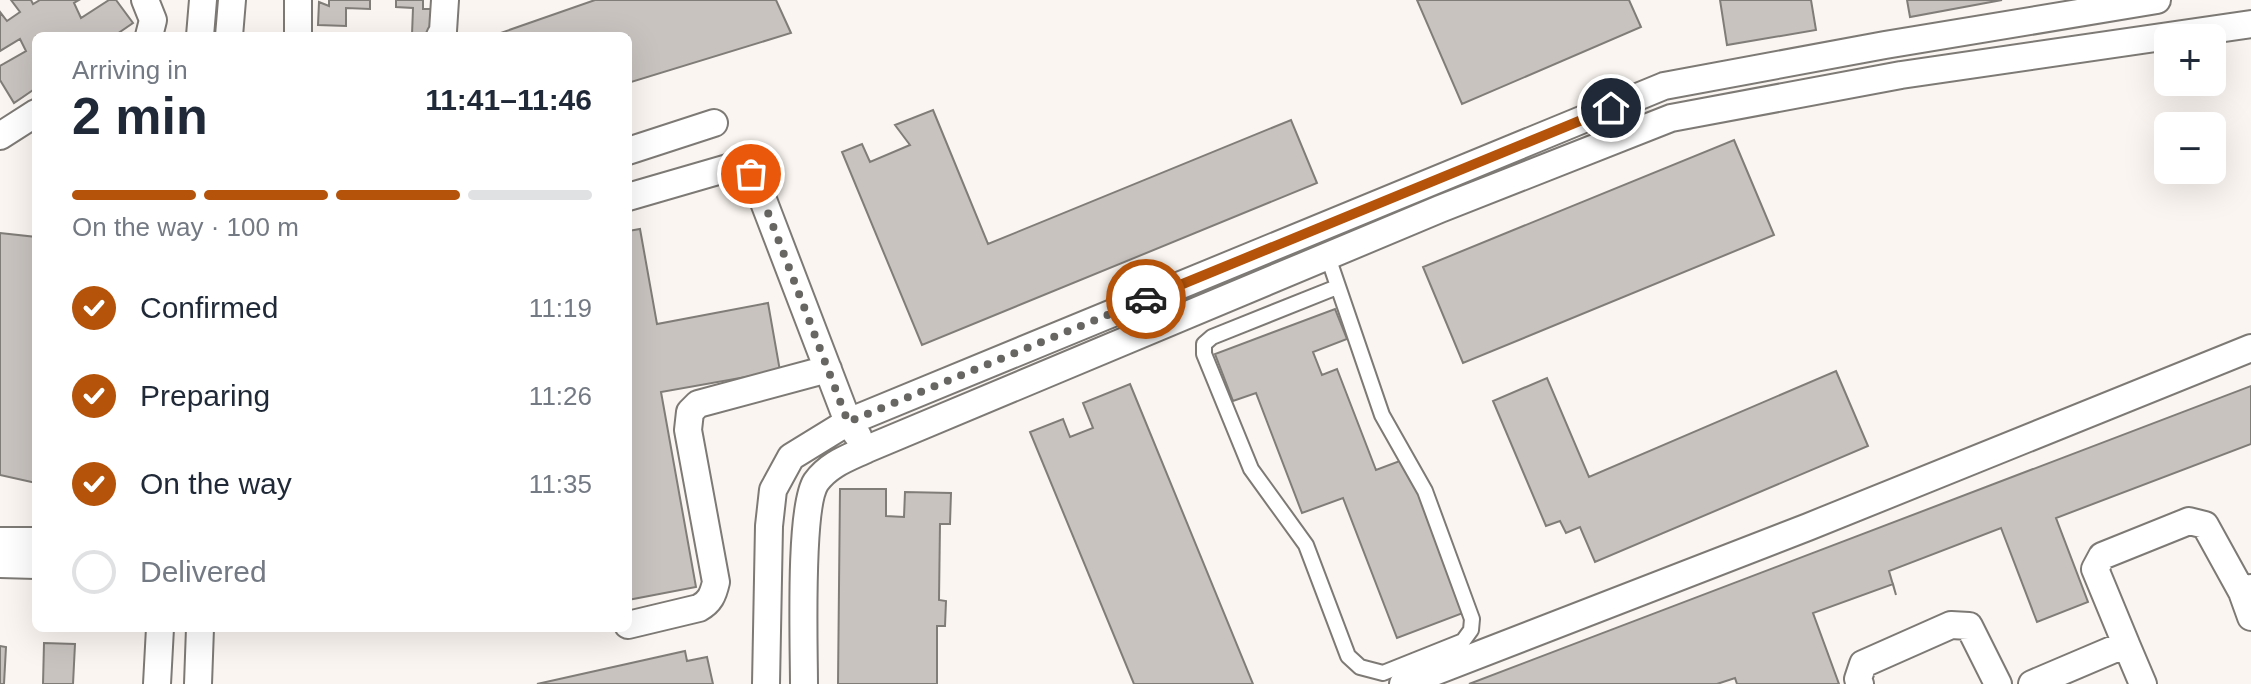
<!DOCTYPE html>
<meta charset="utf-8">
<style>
:root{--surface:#fff;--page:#f2f2f3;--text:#1f2937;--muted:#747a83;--line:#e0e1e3;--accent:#b45309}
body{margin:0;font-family:Helvetica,sans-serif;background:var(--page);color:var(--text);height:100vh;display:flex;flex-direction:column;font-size:30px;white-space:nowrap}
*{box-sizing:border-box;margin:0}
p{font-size:26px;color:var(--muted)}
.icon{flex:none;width:44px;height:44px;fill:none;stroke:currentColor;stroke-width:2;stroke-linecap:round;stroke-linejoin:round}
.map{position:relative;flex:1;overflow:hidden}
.side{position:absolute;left:32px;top:32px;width:600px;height:600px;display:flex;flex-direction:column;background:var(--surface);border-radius:12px;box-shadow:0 8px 32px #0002}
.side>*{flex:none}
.fabs{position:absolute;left:2154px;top:24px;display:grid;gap:16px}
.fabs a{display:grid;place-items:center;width:72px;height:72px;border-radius:12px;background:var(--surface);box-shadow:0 8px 32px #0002;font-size:40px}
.pin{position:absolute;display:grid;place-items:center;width:68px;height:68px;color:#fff;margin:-34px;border:4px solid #fff;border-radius:50%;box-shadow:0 2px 8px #0007}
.courier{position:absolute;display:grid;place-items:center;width:80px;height:80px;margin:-40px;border:6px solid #b45309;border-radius:50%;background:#fff;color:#222;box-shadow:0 2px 10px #0007}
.overview em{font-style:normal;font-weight:800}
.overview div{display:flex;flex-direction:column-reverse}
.overview{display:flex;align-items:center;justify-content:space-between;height:136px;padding:0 40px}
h1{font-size:52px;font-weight:800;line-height:60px}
.bar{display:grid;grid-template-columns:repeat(4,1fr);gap:12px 8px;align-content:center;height:96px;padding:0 40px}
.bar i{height:10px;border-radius:6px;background:var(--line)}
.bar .active{background:var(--accent)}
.bar p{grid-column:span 4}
ol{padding:0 40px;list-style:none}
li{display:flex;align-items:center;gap:24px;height:88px}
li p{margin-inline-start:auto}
li .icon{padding:8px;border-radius:50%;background:var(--accent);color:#fff;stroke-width:4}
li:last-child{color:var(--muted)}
li i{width:44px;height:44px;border:4px solid var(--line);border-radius:50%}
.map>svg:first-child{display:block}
.building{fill:#c8c3bf;stroke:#807c78;stroke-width:2}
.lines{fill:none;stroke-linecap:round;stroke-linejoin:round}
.lane-casing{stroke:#7d7975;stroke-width:18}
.street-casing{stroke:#7d7975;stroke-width:30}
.lane{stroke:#fff;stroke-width:14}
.street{stroke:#fff;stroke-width:26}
.done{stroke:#686663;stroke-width:8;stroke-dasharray:0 14.4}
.route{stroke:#b45309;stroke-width:10}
</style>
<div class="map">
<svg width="2251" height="684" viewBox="0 0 2251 684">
<rect width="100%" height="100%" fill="#faf5f0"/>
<path class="building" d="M11 0H31L33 4 40 0H79L74 3 81 18 109 0H116L133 23 114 36H36V88L14 103 0 80V66L26 51 20 39 0 51V12L7 21 20 12Z
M329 0H370V9L346 8V26L318 25 319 2 329 6Z
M396 0H423V9H436L435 36 412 35 413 8 396 7Z
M595 0H776L791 33 628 83V36H492Z
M1417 0H1629L1641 27 1462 104Z
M1720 0H1811L1816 30 1727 45Z
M1907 0H2002L1910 17Z
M933 110 988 244 1291 120 1317 183 922 345 842 152 862 144 870 162 910 145 895 125Z
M1734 140 1774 235 1463 363 1423 267Z
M640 229 657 324 768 303 780 371 661 392 696 587 628 600V231Z
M0 233 36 237V483L0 475Z
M1335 309 1347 339 1313 352 1322 375 1337 369 1376 470 1405 459 1463 613 1397 638 1343 498 1302 513 1256 393 1233 401 1215 354Z
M1836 371 1868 446 1595 562 1580 527 1566 533 1560 521 1546 526 1493 401 1547 378 1589 477Z
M1130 384 1253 684H1134L1030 432 1063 419 1070 437 1093 428 1083 403Z
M2251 386V444L2056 518 2088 602 2037 622 2001 528 1889 571 1896 595 1893 584 1813 613 1839 684H1737L1735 678 1717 684H1469Z
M840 489H886V516L904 517 905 492 951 493 950 524H940L939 600 946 601 945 626H937V684H838Z
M44 643 75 644 73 684H43Z
M0 646 6 647 4 684H0Z
M685 651 687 661 707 657 713 684H537Z"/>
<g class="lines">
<g class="lane-casing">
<path id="lane" d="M1328 257 1382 415 1425 491 1472 619 1471 630 1463 641 1383 673 1360 667 1348 656 1306 545 1251 469 1204 354V344L1212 337 1337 287"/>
</g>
<g class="street-casing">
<path id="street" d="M145 0 153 20 149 36
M200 36 203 0
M229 36 232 0
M298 36V0
M440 36 443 31 445 0
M0 136 36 113
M628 151 714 123
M628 197 728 168C742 168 749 171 757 184L848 422 858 436
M0 541H36
M0 564 36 565
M2242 592 2251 617
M628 625 699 608C710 602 713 595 716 582L688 430 690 412 698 404 828 369
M2126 644 2143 684
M157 684 160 628
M198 684 200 628
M766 684 769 526 773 490 791 457 848 422 1664 86 1885 45 2157 0
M804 684C804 646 799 508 816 482 829 464 848 458 867 449L1440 209 1671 118 1901 75 2251 24
M1403 684 1808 527 2251 348
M1860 684 1858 679 1863 664 1951 625 1969 626 1998 684
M2032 684 2126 644 2095 569 2102 556 2189 521 2205 525 2242 592 2251 588"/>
</g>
<use href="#lane" class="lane"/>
<use href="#street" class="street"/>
</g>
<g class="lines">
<path class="done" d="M751 174 757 184 848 422 1146 299"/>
<path class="route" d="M1146 299 1611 108"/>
</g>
</svg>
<div class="fabs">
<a>+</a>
<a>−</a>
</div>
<div class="pin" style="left:751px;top:174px;background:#ea580c"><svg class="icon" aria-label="bag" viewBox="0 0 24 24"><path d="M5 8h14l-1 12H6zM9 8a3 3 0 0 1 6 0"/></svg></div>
<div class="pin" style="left:1611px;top:108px;background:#1f2937"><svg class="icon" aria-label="home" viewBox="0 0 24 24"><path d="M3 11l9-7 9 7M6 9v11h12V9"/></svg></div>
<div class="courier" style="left:1146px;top:299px"><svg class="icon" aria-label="car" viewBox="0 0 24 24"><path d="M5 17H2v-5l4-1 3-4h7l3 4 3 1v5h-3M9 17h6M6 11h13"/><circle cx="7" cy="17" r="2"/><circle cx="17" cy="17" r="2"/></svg></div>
<section class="side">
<div class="overview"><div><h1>2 min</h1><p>Arriving in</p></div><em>11:41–11:46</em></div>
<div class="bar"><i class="active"></i><i class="active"></i><i class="active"></i><i></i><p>On the way · 100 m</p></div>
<ol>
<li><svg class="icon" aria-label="check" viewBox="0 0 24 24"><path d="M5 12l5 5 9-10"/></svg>Confirmed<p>11:19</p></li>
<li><svg class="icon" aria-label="check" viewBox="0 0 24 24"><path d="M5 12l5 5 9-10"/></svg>Preparing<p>11:26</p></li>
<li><svg class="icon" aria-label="check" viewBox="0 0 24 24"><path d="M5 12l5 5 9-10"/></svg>On the way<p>11:35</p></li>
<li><i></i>Delivered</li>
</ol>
</section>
</div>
